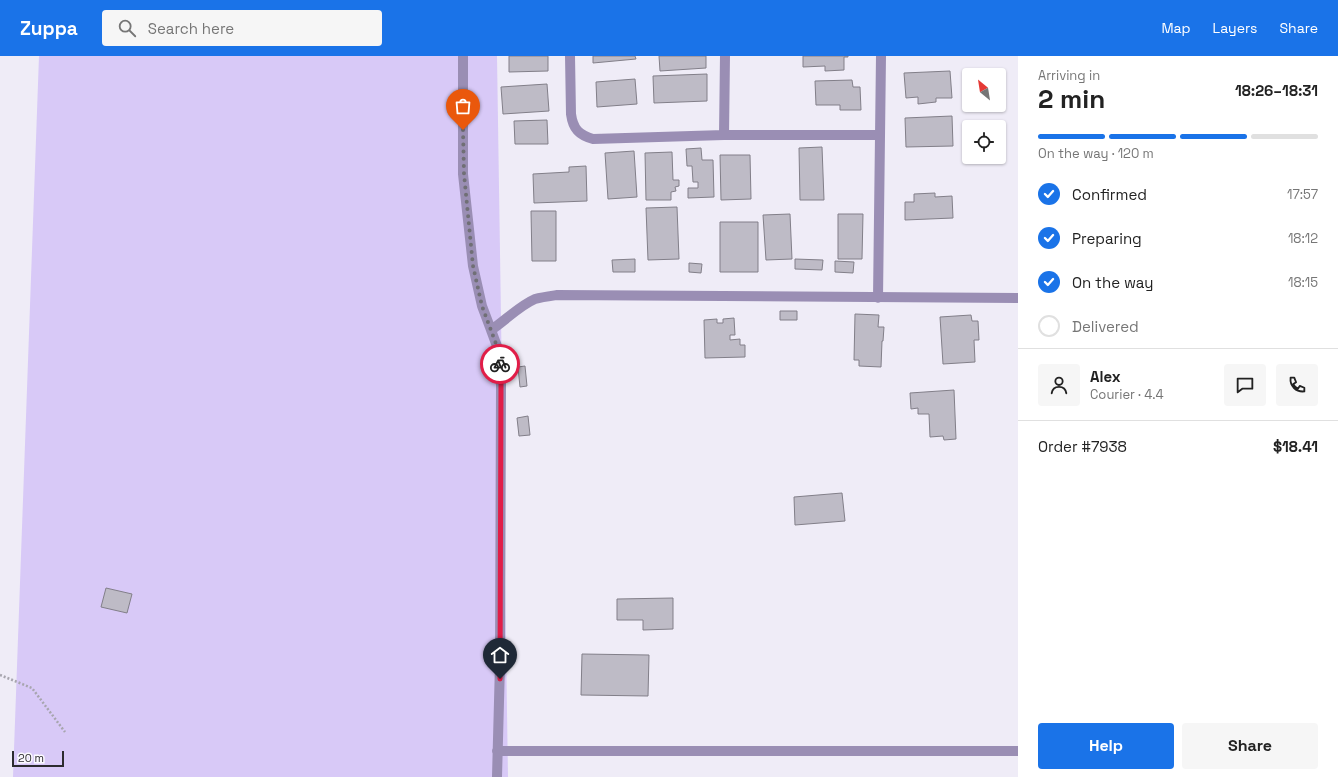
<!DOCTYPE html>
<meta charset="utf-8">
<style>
:root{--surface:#fff;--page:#f6f6f6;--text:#222;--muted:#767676;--line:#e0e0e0;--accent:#1a73e8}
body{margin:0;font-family:"Space Grotesk",sans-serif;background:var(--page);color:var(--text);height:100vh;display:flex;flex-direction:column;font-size:15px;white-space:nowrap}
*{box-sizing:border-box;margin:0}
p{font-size:13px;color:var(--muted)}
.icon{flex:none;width:22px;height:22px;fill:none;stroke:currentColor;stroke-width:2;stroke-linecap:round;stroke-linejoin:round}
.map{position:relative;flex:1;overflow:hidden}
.side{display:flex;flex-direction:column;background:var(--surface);width:320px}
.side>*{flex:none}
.needle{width:26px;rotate:330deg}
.buttons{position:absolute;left:962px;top:12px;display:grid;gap:8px}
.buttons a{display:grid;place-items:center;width:44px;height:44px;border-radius:4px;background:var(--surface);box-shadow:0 1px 3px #0004;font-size:20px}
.scale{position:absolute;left:12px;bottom:10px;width:52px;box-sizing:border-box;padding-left:4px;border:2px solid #2c2b2f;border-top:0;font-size:11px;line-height:14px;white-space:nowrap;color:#2c2b2f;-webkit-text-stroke:3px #fcfaff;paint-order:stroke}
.pin{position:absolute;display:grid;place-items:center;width:34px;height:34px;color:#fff;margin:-41px -17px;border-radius:50% 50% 50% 0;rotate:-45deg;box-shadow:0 0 4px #0007}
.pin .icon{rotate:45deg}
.courier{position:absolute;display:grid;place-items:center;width:40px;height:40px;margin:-20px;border:3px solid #e11d48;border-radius:50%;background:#fff;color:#222;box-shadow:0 1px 5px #0007}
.headline em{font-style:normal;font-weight:700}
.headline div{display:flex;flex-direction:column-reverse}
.headline{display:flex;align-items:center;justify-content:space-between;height:68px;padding:0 20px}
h1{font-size:26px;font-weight:700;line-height:30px}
.bar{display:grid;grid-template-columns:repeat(4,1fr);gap:6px 4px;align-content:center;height:48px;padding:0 20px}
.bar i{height:5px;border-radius:3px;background:var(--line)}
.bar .selected{background:var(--accent)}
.bar p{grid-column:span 4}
.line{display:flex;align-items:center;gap:10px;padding:0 20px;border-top:1px solid var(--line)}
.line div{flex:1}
.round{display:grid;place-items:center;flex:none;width:42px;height:42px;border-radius:4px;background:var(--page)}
ol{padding:0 20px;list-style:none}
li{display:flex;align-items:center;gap:12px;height:44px}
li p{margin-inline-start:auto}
li .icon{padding:4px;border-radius:50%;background:var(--accent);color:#fff;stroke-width:4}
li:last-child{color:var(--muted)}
li i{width:22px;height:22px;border:2px solid var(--line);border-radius:50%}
.cta{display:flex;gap:8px;margin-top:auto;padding:8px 20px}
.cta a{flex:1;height:46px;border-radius:4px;background:var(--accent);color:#fff;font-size:16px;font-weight:700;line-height:46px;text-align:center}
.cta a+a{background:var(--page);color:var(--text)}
header{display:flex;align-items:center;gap:24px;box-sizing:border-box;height:56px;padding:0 20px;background:var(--accent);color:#fff}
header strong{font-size:19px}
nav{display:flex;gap:22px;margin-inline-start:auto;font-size:14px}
.search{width:280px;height:36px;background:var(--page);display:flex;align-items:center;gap:10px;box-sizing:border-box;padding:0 14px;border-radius:4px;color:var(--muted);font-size:15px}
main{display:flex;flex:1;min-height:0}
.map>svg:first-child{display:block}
.green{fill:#d8c9f7}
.building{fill:#bebbc6;stroke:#827f89}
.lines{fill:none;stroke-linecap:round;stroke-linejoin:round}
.path{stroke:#a7a5ae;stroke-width:2.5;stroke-dasharray:2 2;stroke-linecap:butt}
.street{stroke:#9a8eb4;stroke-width:10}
.done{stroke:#706f75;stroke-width:4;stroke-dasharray:0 7.2}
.route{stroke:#e11d48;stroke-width:5}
</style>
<header>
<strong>Zuppa</strong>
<div class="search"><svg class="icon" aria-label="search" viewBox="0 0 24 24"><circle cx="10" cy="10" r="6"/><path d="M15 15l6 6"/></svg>Search here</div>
<nav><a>Map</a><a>Layers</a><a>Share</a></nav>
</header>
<main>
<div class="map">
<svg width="1018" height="721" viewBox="0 0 1018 721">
<rect width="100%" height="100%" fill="#efecf7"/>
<path class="green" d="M39 0H497L508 721H13Z"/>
<path class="building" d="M509 0H548V15L509 16Z
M593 0H635L636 3 593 7Z
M659 0H706V12L660 15Z
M803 0H848V1H844V14L825 15V10L803 11Z
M950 15 952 42H936V46L918 48V41L906 42 904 17Z
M707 18V45L654 47 653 20Z
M635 23 637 48 597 51 596 26Z
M852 24 853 31H860L861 54H840V49H816L815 25Z
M547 28 549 55 503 58 501 31Z
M952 60 953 90 906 91 905 62Z
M547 64 548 88H515L514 65Z
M822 91 824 144H800L799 92Z
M701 92 702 104H713L714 141 688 142V132H698V126H693L692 110H687L686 93Z
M634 95 637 141 608 143 605 97Z
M672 96 673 124H679V130L675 131 676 135 671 136V144H646L645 97Z
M720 99H750L751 143 721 144Z
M586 110 587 145 534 147 533 118 569 116V111Z
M935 137V141L952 140 953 162 905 164V146H914V138Z
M677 151 679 203 648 204 646 152Z
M531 155H556V205H532Z
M790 158 792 203 766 204 763 159Z
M838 158H863L862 203H838Z
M720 166H758V216H720Z
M635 203V216H613L612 204Z
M795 203 823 204 822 214 795 213Z
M835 205 854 206 853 217 835 216Z
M689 207 702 208 701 217 689 216Z
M780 255H797V264H780Z
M855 258 879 259 878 271H884L883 285H882L881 311 859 310V304H854Z
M971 259 972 265H978L979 284H974L975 306 943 308 940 261Z
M734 262 735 279H730V284L740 283V289H745V301L705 302 704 264 717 263V267H723V263Z
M525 310 527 330 520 331 518 311Z
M954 334 956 383 944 384 943 380 930 381 929 358H918V352L911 353 910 337Z
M528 360 530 379 519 380 517 362Z
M842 437 845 465 795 469 794 441Z
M106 532 132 538 127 557 101 551Z
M673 542V573L643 574V564H617V543Z
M582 598 649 599 648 640 581 639Z"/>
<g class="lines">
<path class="path" d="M0 619 32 632 65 676"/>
<path class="street" d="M463 0V118L473 210 482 250 491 274
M570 0 571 58C573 73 579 79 593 83L724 79H879
M724 79 725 0
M878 242 881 0
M497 695H1018
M497 721 500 608 501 329 498 293 491 274C506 264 519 250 535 243 542 241 550 240 557 239L1018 242"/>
</g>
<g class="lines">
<path class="done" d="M463 74 464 118 473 210 482 250 498 293 500 308"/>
<path class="route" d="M500 308 501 328 500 623"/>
</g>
</svg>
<div class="buttons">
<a><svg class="needle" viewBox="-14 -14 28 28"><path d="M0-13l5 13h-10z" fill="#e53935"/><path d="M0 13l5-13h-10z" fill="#767676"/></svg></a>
<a><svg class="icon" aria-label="locate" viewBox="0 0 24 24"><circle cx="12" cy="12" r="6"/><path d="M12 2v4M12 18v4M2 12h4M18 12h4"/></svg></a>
</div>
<div class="scale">20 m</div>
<div class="pin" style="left:463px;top:74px;background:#ea580c"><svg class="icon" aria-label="bag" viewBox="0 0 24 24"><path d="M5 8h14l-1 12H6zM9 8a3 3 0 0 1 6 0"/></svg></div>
<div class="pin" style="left:500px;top:623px;background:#1f2937"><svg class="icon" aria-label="home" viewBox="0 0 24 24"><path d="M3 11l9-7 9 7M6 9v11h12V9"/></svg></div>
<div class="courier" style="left:500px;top:308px"><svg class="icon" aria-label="bike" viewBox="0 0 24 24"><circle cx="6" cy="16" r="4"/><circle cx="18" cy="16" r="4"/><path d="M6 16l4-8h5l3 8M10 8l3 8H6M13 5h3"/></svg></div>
</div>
<section class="side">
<div class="headline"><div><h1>2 min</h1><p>Arriving in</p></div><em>18:26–18:31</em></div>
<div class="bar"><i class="selected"></i><i class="selected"></i><i class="selected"></i><i></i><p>On the way · 120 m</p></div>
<ol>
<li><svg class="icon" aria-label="check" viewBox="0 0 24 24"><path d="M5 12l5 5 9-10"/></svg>Confirmed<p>17:57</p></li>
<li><svg class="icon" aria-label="check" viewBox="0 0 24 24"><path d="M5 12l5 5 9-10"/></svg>Preparing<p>18:12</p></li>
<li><svg class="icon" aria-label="check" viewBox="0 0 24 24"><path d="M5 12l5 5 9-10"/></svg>On the way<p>18:15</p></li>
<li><i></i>Delivered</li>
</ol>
<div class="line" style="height:72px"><a class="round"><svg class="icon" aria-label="person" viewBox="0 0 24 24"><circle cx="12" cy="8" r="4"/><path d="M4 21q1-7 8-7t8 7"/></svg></a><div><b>Alex</b><p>Courier · 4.4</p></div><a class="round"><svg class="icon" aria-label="chat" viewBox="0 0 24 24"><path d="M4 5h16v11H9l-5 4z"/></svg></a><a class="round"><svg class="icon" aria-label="phone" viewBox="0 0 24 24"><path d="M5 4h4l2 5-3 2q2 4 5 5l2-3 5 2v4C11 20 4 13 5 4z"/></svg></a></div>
<div class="line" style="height:52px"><div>Order #7938</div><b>$18.41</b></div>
<div class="cta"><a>Help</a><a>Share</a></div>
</section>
</main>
